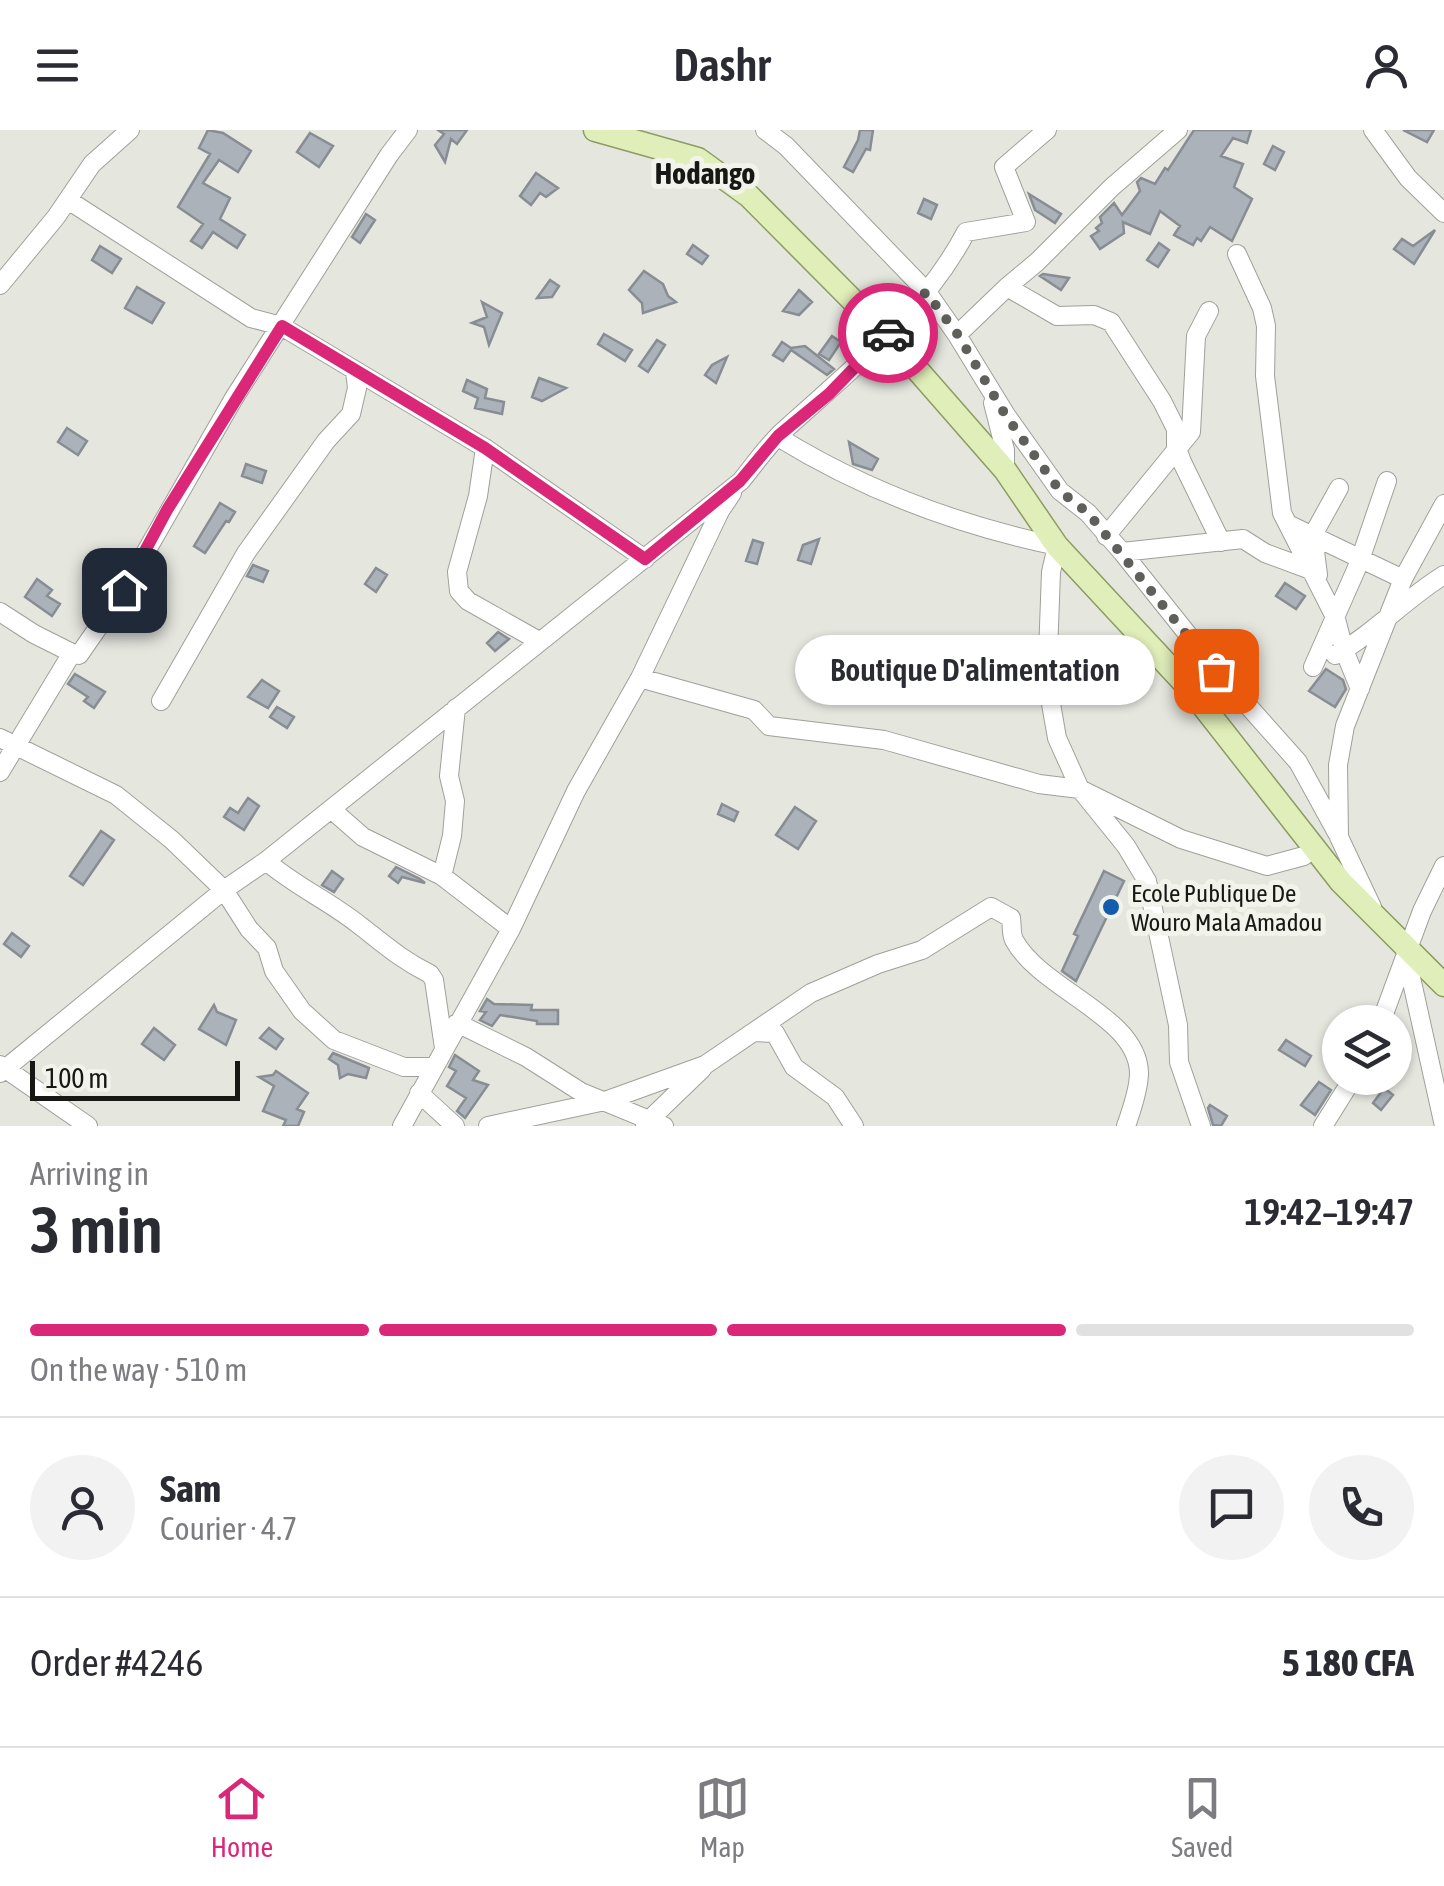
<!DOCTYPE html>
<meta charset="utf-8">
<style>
:root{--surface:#fff;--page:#f2f2f3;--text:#2b2b33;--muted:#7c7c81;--line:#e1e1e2;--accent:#db2777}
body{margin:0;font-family:"Asap Condensed",sans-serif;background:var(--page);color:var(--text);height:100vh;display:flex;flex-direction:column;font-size:38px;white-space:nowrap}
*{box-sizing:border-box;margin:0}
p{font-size:32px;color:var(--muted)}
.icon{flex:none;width:55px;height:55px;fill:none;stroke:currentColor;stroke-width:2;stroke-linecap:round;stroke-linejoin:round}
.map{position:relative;height:996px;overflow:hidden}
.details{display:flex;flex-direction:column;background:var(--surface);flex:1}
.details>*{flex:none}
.tools{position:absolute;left:1322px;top:875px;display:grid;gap:20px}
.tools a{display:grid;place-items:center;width:90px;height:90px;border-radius:50%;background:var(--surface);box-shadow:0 2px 8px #0004;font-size:50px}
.scale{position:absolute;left:30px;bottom:25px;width:210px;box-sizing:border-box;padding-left:10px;border:5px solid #171714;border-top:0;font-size:28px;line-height:35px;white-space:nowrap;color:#171714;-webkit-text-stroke:8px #f2f4ec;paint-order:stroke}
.pin{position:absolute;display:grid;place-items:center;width:85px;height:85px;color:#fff;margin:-42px;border-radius:20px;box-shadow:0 5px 15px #0006}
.courier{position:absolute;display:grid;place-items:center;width:100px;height:100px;margin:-50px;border:8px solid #db2777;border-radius:50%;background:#fff;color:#222;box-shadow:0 2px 12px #0007}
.bubble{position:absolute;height:70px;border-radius:35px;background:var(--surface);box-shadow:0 2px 8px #0004;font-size:32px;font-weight:600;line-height:70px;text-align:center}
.summary em{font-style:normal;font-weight:600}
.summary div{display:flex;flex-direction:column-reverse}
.summary{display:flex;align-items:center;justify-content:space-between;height:170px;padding:0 30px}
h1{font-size:65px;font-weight:600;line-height:75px}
.bar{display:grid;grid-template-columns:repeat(4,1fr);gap:15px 10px;align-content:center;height:120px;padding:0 30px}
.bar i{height:12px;border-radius:8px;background:var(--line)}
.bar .current{background:var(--accent)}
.bar p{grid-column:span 4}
.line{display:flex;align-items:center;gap:25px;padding:0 30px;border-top:2px solid var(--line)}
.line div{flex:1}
.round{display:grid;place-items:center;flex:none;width:105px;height:105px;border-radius:52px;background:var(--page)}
header{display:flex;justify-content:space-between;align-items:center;height:130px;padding:0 30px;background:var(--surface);font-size:45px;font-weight:600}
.tabs{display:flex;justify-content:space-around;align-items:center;height:140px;border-top:2px solid var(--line);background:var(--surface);font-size:28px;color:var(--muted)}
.tabs a{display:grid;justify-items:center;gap:5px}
.tabs .current{color:var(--accent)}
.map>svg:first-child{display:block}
.building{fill:#acb2b9;stroke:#888d94;stroke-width:2.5}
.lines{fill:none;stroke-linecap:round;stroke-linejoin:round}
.minor-casing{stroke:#9ea199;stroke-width:20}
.major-casing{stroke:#8c9b61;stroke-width:25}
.minor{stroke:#fff;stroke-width:18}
.major{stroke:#e0eeb9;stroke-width:22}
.done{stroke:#5f605b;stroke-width:10;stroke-dasharray:0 18}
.route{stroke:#db2777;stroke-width:12}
.poi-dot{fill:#155cac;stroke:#f2f4ec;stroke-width:4}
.labels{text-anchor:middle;stroke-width:10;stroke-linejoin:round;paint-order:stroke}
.poi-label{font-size:25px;fill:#171714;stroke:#f2f4ec;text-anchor:start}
.quarter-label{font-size:30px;font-weight:bold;fill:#171714;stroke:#f2f4ec}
</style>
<header><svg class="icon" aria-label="menu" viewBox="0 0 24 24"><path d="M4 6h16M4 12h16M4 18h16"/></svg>Dashr<svg class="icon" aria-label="person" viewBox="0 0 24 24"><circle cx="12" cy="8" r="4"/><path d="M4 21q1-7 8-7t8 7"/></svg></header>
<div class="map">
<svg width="1444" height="996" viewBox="0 0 1444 996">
<rect width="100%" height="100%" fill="#e5e7df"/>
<path class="building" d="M208 0 223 3 251 21 238 42 219 30 203 53 230 68 220 89 245 105 237 118 213 102 202 118 191 111 203 94 178 77 210 24 199 18Z
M438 0H467L457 14 451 9 445 32 435 15 444 4Z
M860 0H873L870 20 866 19 853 42 844 37 858 10Z
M1194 0H1251L1247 13 1233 8 1221 26 1243 34 1234 57 1252 69 1232 111 1210 97 1201 111 1197 108 1193 115 1174 105 1180 96 1160 81 1150 104 1123 92 1124 103 1100 119 1091 106 1099 101 1096 98 1102 93 1100 87 1114 73 1122 85 1140 61 1137 52 1141 48 1155 54 1165 38 1168 40Z
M1403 0H1434L1427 12Z
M310 3 333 16 319 37 297 22Z
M1273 16 1284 22 1275 40 1264 34Z
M536 43 558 58 546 67 540 63 531 75 520 66Z
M1029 64 1061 84 1055 93 1035 80Z
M924 69 937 75 931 89 918 83Z
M366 84 375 90 360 113 352 107Z
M1435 100 1414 134 1394 119 1402 109 1413 116Z
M1159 113 1169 120 1158 137 1147 130Z
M693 115 708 126 702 134 687 124Z
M100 116 121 129 112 143 92 130Z
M644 141 663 154 668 166 676 172 643 183 642 173 629 160Z
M1043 144 1069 148 1061 160 1040 146Z
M550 150 559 156 552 167 537 168Z
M137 157 164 173 152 193 125 178Z
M799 160 812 172 799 185 783 181Z
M482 172 502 183 489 215 484 197 472 193 487 187Z
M604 204 632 220 625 231 598 214Z
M832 206 841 212 829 230 819 224Z
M657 210 665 215 648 242 639 236Z
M782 212 791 218 805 216 834 239 827 245 791 220 783 231 773 225Z
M727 227 716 253 705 245 712 235Z
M539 248 566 258 542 271 532 267Z
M467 250 487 259 485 268 504 272 502 284 475 278 478 268 463 261Z
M67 298 87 311 78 325 58 312Z
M849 312 878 329 872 340 853 334Z
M246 334 266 341 262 353 242 346Z
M220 373 235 382 229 392 226 391 205 423 194 416Z
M819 409 811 434 798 430 803 415Z
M753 410 763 413 757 434 746 431Z
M253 435 268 441 263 452 247 446Z
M376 438 387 445 376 462 365 454Z
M37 449 52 460 47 466 60 474 52 486 25 467Z
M1285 453 1305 466 1296 479 1276 466Z
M498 502 509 509 495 521 487 513Z
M1239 523 1252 533 1240 548 1229 536Z
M829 526 857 544 848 559 820 541Z
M1326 539 1343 550 1346 559 1335 577 1309 561Z
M75 544 105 562 94 578 84 571 88 567 68 554Z
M262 550 279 561 268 578 248 567Z
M277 577 294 587 287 598 270 587Z
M248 668 259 676 244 700 224 687 230 678 238 683Z
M722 674 738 682 734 691 718 684Z
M795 677 816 691 798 719 776 705Z
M101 701 114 710 83 755 70 746Z
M396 737 420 749 425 753 402 747 398 753 389 746Z
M332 741 343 749 334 762 322 755Z
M1104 741 1124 751 1076 851 1062 841 1078 806 1074 804Z
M12 803 29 816 21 827 4 814Z
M487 869 494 874 532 875 531 880H558V894H537V891L500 885 492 896 480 890 486 882 480 881Z
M214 875 217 882 236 890 226 915 199 899Z
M154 898 175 915 164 930 142 914Z
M269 898 283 909 276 919 260 908Z
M1286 910 1311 926 1305 936 1279 920Z
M333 923 369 938 366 948 348 944 340 948 338 935 329 929Z
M455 925 479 941 473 950 488 955 465 988 457 981 466 968 447 956 456 941 449 937Z
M276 941 308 963 297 979 304 982 298 996H283L286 990 263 981 274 956 259 947 273 945Z
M1319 952 1331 960 1315 985 1301 975Z
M1384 958 1393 965 1381 980 1373 973Z
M1210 975 1227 986 1221 996 1213 995 1208 978Z"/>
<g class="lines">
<g class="minor-casing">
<path id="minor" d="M765 0 786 16 927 162 957 205 1006 285 1060 361 1088 383 1122 422 1243 409 1265 423 1311 440
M1373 0 1408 48 1444 83
M68 70 251 188 281 196 485 318 645 429
M1237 124 1262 178 1266 196 1265 246 1282 383 1336 489 1344 520 1360 559
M0 155 56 87 92 34 130 0
M1007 157 1037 132 1112 57 1178 0
M957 205 1007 157 1057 186 1094 185 1111 192 1162 271 1176 299V316L1182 332 1221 412
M993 273 1005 320V340
M778 307C864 360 957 395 1057 416L1051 442 1047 551 1057 608 1080 659 1126 716 1147 751 1178 895 1179 932 1201 996
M485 318 478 366 457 442 459 461 468 471 539 511
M1290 395 1403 449
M1106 406 1191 302 1196 206 1209 181
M1122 422 1217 541 1298 632 1337 703
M1318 445 1313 405 1339 358
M0 482 34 504 72 523 0 642
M79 525 124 460 234 268 389 25 408 0
M1335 525C1375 503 1405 469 1444 445
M1313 537 1359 433 1387 351
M640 548 754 580 769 596 884 610 1039 654 1080 659 1181 709 1267 736 1304 726
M161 571 246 423 326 311 351 284 357 258 355 241
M456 578 449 646 455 671 452 706 442 746 511 799
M0 608 116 665 172 710 224 760 249 799 267 818 274 841 302 881 334 910 404 937H434
M331 679 363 707 442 746
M266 731C295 756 329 771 358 794 384 814 400 829 430 844L434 850 444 918
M1372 777 1339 707 1338 635 1345 596 1403 449 1444 374
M1404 816 1444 996
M1381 892 1422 781 1444 736
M457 893 526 927 581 962 664 996
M754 902 775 903 794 937 835 967 854 996
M0 935 88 996
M0 943 224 760 266 731 741 351C753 336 766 318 780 304 847 243 923 184 966 102L1026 92 1004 37 1047 0
M419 963 455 996
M645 994 702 939
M402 996 511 799 576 661 640 548 720 381 732 363
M488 996 605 971 705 935 811 863 878 834 922 820 991 777 1011 788C1012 794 1011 804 1014 810 1041 860 1138 886 1139 943 1139 959 1131 982 1126 996
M1323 996 1353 948"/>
</g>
<g class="major-casing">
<path id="major" d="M595 0 698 29 749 66 886 204 1005 340 1057 416 1189 558 1341 752 1444 855"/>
</g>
<use href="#minor" class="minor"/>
<use href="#major" class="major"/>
</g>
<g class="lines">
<path class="done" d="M888 203 926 162 958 205 1006 286 1060 361 1088 383 1216 541"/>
<path class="route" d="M124 460 167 380 282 196 485 318 645 429 740 351 778 306 829 264 888 203"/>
</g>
<circle class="poi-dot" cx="1111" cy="777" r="10"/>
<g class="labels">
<g class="poi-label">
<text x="1131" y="772">Ecole Publique De<tspan x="1131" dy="29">Wouro Mala Amadou</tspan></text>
</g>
<g class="quarter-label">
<text x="705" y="54">Hodango</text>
</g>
</g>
</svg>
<div class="tools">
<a><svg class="icon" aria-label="layers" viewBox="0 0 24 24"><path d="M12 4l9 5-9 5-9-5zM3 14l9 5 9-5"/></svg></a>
</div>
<div class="scale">100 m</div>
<div class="pin" style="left:1216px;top:541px;background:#ea580c"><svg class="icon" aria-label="bag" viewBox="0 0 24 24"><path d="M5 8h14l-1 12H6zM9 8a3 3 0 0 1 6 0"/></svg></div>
<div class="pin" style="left:124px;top:460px;background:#1f2937"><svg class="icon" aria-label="home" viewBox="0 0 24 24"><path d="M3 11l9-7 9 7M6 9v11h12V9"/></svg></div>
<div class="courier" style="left:888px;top:203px"><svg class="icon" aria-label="car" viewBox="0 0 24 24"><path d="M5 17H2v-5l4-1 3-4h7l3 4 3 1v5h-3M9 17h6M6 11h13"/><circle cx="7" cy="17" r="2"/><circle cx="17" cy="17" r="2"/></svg></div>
<div class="bubble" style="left:795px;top:505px;width:360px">Boutique D'alimentation</div>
</div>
<section class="details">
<div class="summary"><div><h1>3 min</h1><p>Arriving in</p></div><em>19:42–19:47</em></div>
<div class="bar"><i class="current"></i><i class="current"></i><i class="current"></i><i></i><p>On the way · 510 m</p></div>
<div class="line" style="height:180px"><a class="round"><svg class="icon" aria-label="person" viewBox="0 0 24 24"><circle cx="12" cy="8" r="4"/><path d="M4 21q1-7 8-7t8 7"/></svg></a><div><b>Sam</b><p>Courier · 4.7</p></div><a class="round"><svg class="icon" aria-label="chat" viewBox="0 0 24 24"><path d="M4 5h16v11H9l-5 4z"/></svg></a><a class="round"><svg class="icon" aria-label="phone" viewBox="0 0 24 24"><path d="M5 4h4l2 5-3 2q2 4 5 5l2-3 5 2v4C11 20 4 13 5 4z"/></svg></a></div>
<div class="line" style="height:130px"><div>Order #4246</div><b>5 180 CFA</b></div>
</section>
<nav class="tabs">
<a class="current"><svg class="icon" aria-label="home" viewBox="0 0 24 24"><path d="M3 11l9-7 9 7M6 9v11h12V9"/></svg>Home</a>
<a><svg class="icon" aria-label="map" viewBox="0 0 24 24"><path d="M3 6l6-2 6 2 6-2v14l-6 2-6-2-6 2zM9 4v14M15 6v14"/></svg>Map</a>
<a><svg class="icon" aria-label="saved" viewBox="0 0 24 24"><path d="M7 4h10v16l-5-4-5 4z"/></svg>Saved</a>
</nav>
